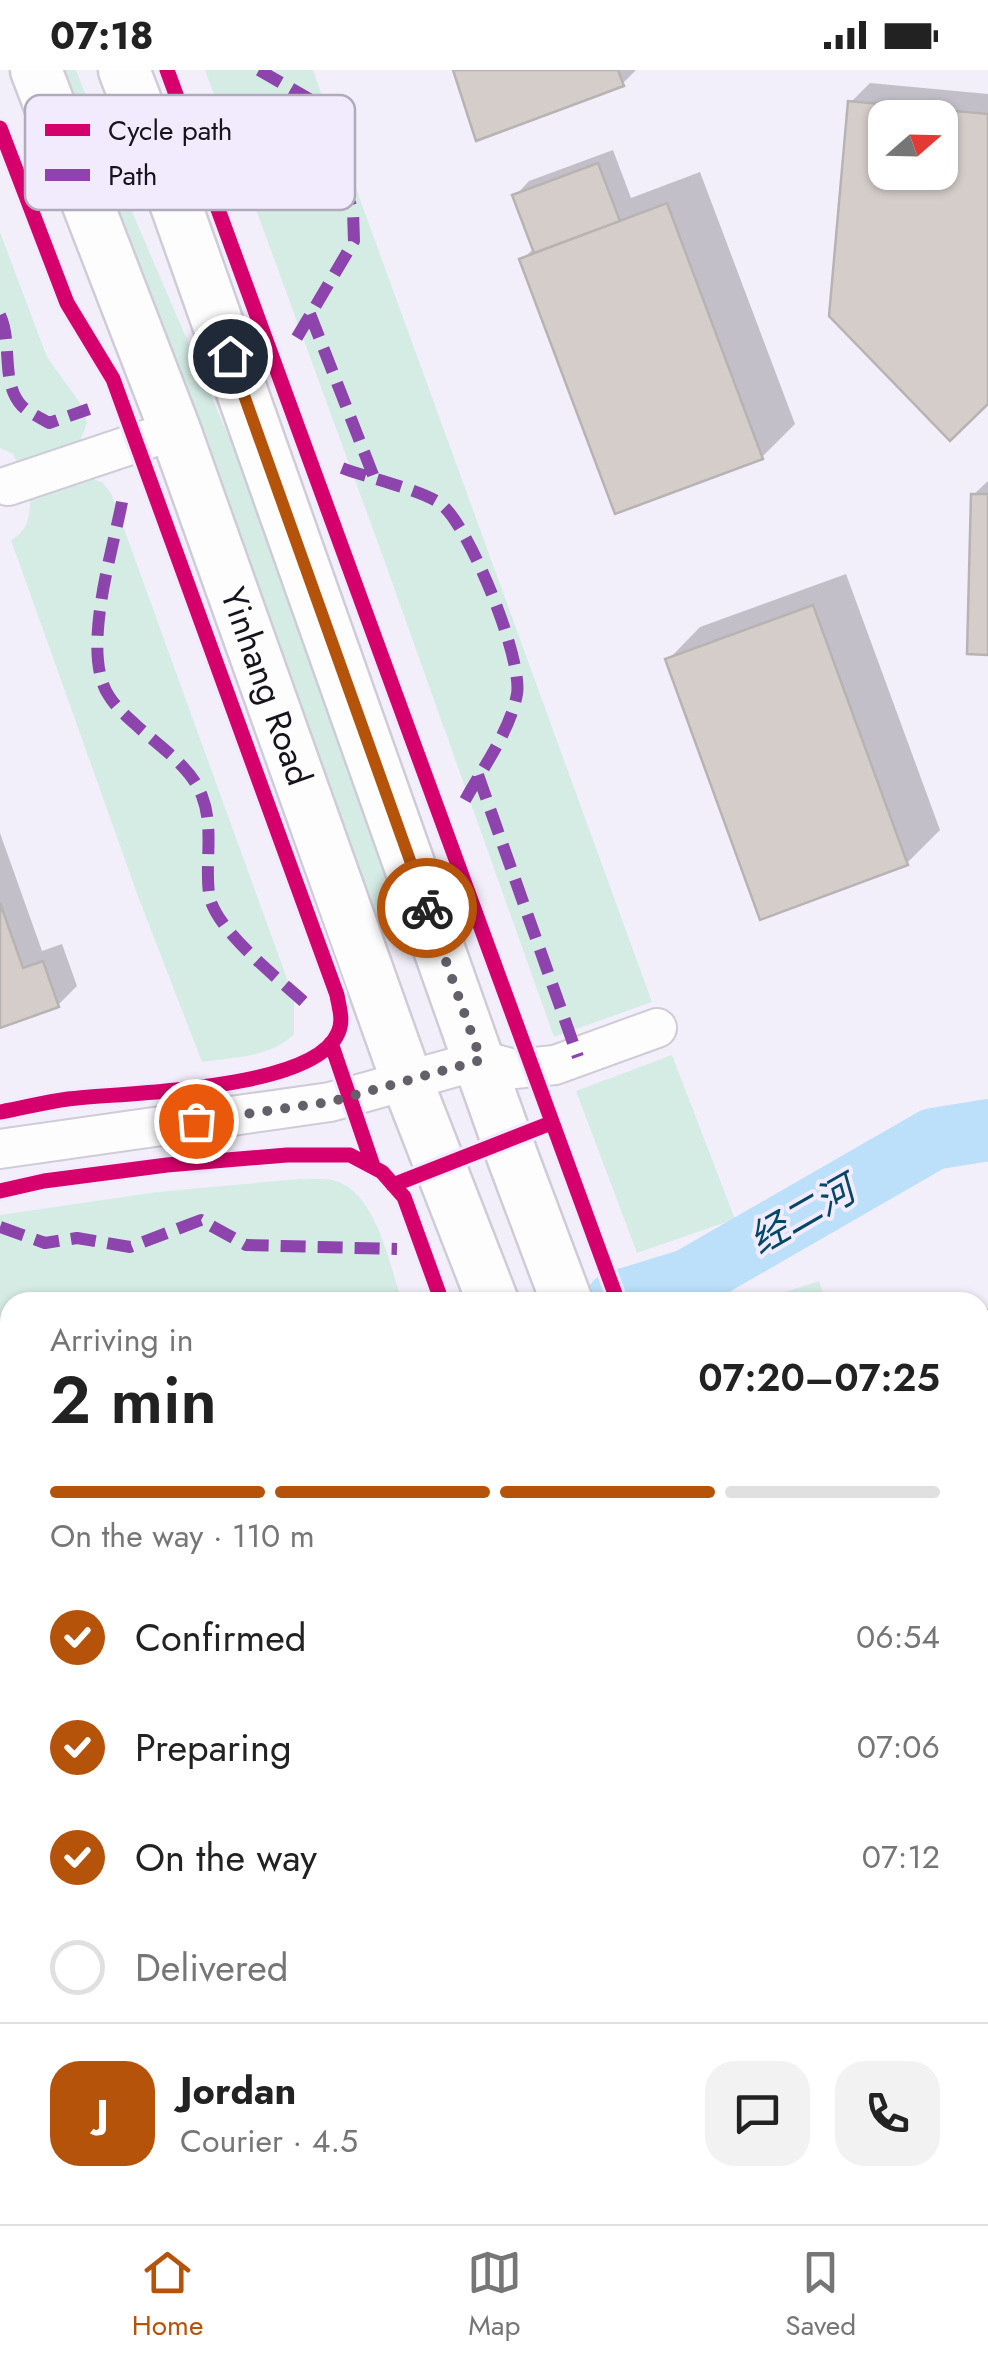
<!DOCTYPE html>
<meta charset="utf-8">
<style>
:root{--surface:#fff;--page:#f2f2f2;--text:#222;--muted:#767676;--line:#e0e0e0;--accent:#b45309}
body{margin:0;font-family:Jost,"Noto Sans SC",sans-serif;background:var(--page);color:var(--text);height:100vh;display:flex;flex-direction:column;font-size:38px;white-space:nowrap}
*{box-sizing:border-box;margin:0}
p{font-size:32px;color:var(--muted)}
.icon{flex:none;width:55px;height:55px;fill:none;stroke:currentColor;stroke-width:2;stroke-linecap:round;stroke-linejoin:round}
.map{position:relative;flex:1;overflow:hidden}
.panel{position:absolute;left:0px;top:1222px;width:990px;height:932px;display:flex;flex-direction:column;background:var(--surface);border-radius:30px 30px 0 0;box-shadow:0 2px 8px #0004}
.panel>*{flex:none}
.needle{width:65px;rotate:70deg}
.fabs{position:absolute;left:868px;top:30px;display:grid;gap:20px}
.fabs a{display:grid;place-items:center;width:90px;height:90px;border-radius:20px;background:var(--surface);box-shadow:0 2px 8px #0004;font-size:50px}
.pin{position:absolute;display:grid;place-items:center;width:85px;height:85px;color:#fff;margin:-42px;border:5px solid #fff;border-radius:50%;box-shadow:0 2px 10px #0007}
.courier{position:absolute;display:grid;place-items:center;width:100px;height:100px;margin:-50px;border:8px solid #b45309;border-radius:50%;background:#fff;color:#222;box-shadow:0 2px 12px #0007}
.overview em{font-style:normal;font-weight:600}
.overview div{display:flex;flex-direction:column-reverse}
.overview{display:flex;align-items:center;justify-content:space-between;height:170px;padding:0 50px}
h1{font-size:65px;font-weight:600;line-height:75px}
.bar{display:grid;grid-template-columns:repeat(4,1fr);gap:15px 10px;align-content:center;height:120px;padding:0 50px}
.bar i{height:12px;border-radius:8px;background:var(--line)}
.bar .selected{background:var(--accent)}
.bar p{grid-column:span 4}
.line{display:flex;align-items:center;gap:25px;padding:0 50px;border-top:2px solid var(--line)}
.line div{flex:1}
.round{display:grid;place-items:center;flex:none;width:105px;height:105px;border-radius:30px;background:var(--page)}
ol{padding:0 50px;list-style:none}
li{display:flex;align-items:center;gap:30px;height:110px}
li p{margin-inline-start:auto}
li .icon{padding:10px;border-radius:50%;background:var(--accent);color:#fff;stroke-width:4}
li:last-child{color:var(--muted)}
li i{width:55px;height:55px;border:5px solid var(--line);border-radius:50%}
.status{display:flex;justify-content:space-between;align-items:center;height:70px;padding:0 50px;background:var(--surface);direction:ltr}
.status svg{height:28px;fill:currentColor}
.dock{display:flex;justify-content:space-around;align-items:center;height:140px;border-top:2px solid var(--line);background:var(--surface);font-size:28px;color:var(--muted)}
.dock a{display:grid;justify-items:center;gap:5px}
.dock .selected{color:var(--accent)}
.map>svg:first-child{display:block}
.green{fill:#d5ece5}
.shadow{fill:#0003;fill-rule:evenodd}
.lines{fill:none;stroke-linecap:round;stroke-linejoin:round}
.river{stroke:#bce0fa;stroke-width:62}
.building{fill:#d5cdca;stroke:#b8b3b3;stroke-width:2.5;fill-rule:evenodd}
.minor-casing{stroke:#d0ccd7;stroke-width:42}
.major-casing{stroke:#d0ccd7;stroke-width:55}
.minor{stroke:#fdfdfe;stroke-width:38}
.major{stroke:#fdfdfe;stroke-width:50}
.quiet{stroke:#8e44ad;stroke-width:12;stroke-dasharray:25 12;stroke-linecap:butt}
.cycleway-casing{stroke:#f2ebfe;stroke-width:21}
.cycleway{stroke:#d6006c;stroke-width:15}
.done{stroke:#64606a;stroke-width:10;stroke-dasharray:0 18}
.route{stroke:#b45309;stroke-width:12}
.labels{text-anchor:middle;stroke-width:8;stroke-linejoin:round;paint-order:stroke}
.street-label{font-size:35px;fill:#17131d;stroke:#f2ebfe}
.water-label{font-size:38px;font-style:italic;fill:#014867;stroke:#f2ebfe}
.key{fill:#f2ebfe;stroke:#b0aaba;stroke-width:2.5}
.key-label{font-size:28px;fill:#17131d}
</style>
<div class="status"><b>07:18</b><svg viewBox="0 0 49 12"><path d="M0 12V9h3v3zM5 12V6h3v6zM10 12V3h3v9zM15 12V0h3v12zM26 1h20v11H26zM47 4h2v5h-2z"/></svg></div>
<div class="map">
<svg width="988" height="2154" viewBox="0 0 988 2154">
<rect width="100%" height="100%" fill="#f3effa"/>
<path class="green" d="M61 0H76L121 116 246 407 412 854 401 863 383 867 377 859Z
M205 0H313L652 932 554 967 382 484Z
M0 162 47 287 83 337 87 353 78 377 21 399 13 384 0 378Z
M91 408 103 413 111 423 294 928V964C270 988 234 987 202 992L139 829 11 470C30 460 30 443 30 424Z
M672 985 735 1149 637 1183 576 1021Z
M299 1109C309 1110 321 1108 332 1110 376 1119 390 1196 402 1232H10V1250L0 1249V1145L157 1122Z
M819 1211 825 1232H754Z
M980 1765 988 1792V2135L980 2129Z
M586 2145H752L755 2154H589Z"/>
<path class="shadow" d="M456 0H636L622 14Z
M870 13 988 24V331L851 32ZM885 48H940V102H885Z
M613 80 631 128 700 102 795 354 762 387 522 190 535 177 515 126 529 111Z
M988 411V582L973 425Z
M846 504 940 760 907 793 668 590 700 557Z
M0 763 42 881 62 874 77 916 58 935 0 956Z
M988 1238V1375L980 1367V1246Z"/>
<g class="lines">
<path class="river" d="M616 1232 688 1210 933 1069 988 1060
M0 1281H10"/>
</g>
<path class="building" d="M453 0H618L624 16 476 71Z
M848 31 988 44V334L950 371 829 246ZM885 48H940V102H885Z
M598 93 620 151 534 183 512 125Z
M667 133 763 389 615 444 519 189Z
M971 424H988V585L967 584Z
M813 535 908 795 760 850 665 589Z
M0 833 23 898 43 891 59 937 0 958Z
M980 1268 988 1275V1378L980 1370Z"/>
<g class="lines">
<g class="minor-casing">
<path id="minor" d="M8 416 175 360
M0 1079 330 1032 481 990 514 999 555 995 657 958
M3 1650 10 1667
M242 2145 245 2154
M559 2145 562 2154
M100 2154 124 2145"/>
</g>
<g class="major-casing">
<g id="major">
<path id="s1" d="M36 0 175 360 407 1011 493 1232"/>
<path d="M124 0 177 138 513 1088 567 1232"/>
<path d="M835 2145 838 2154"/>
<path d="M908 2145 912 2154"/>
</g>
</g>
<use href="#minor" class="minor"/>
<use href="#major" class="major"/>
<path class="quiet" d="M259 0 311 30 353 141 354 171 296 269
M310 244 375 410
M0 245C13 272 0 313 22 336 29 343 41 348 49 353L89 339
M342 398C365 407 426 421 442 435 470 458 523 589 517 624 510 662 481 700 463 734
M122 432C113 480 80 583 109 626 115 636 126 646 135 654 157 675 191 696 202 726 214 757 205 791 209 824 214 859 278 908 304 932
M478 705 578 987
M0 1157 45 1173 77 1168 130 1177 201 1150 246 1175 397 1179
M980 1966 988 1979
M980 2093 988 2092
M986 2144 988 2107
M687 2145 691 2154
M742 2154 748 2145"/>
<g class="cycleway-casing">
<path id="cycleway" d="M167 0 618 1232
M0 58 67 233 113 309 337 925C339 938 344 950 338 963 313 1021 126 1022 68 1029 45 1032 23 1038 0 1042
M331 973 373 1096
M393 1115 551 1053
M0 1121 44 1111 167 1095 287 1085H350L382 1102 404 1127 442 1232"/>
</g>
<use href="#cycleway" class="cycleway"/>
</g>
<g class="lines">
<path class="done" d="M196 1051 330 1032 481 990 427 838"/>
<path class="route" d="M230 286 427 838"/>
</g>
<g class="labels">
<g class="street-label">
<text dy="12" stroke="none"><textPath href="#s1" startOffset="658">Yinhang Road</textPath></text>
</g>
<g class="water-label">
<text transform="translate(802 1145) rotate(-30)" y="13">经二河</text>
</g>
</g>
<rect x="25" y="25" width="330" height="115" rx="15" class="key"/>
<rect x="45" y="54" width="45" height="12" fill="#d6006c"/>
<rect x="45" y="99" width="45" height="12" fill="#8e44ad"/>
<g class="key-label">
<text x="108" y="70">Cycle path</text>
<text x="108" y="115">Path</text>
</g>
</svg>
<div class="fabs">
<a><svg class="needle" viewBox="-14 -14 28 28"><path d="M0-13l5 13h-10z" fill="#e53935"/><path d="M0 13l5-13h-10z" fill="#767676"/></svg></a>
</div>
<div class="pin" style="left:196px;top:1051px;background:#ea580c"><svg class="icon" aria-label="bag" viewBox="0 0 24 24"><path d="M5 8h14l-1 12H6zM9 8a3 3 0 0 1 6 0"/></svg></div>
<div class="pin" style="left:230px;top:286px;background:#1f2937"><svg class="icon" aria-label="home" viewBox="0 0 24 24"><path d="M3 11l9-7 9 7M6 9v11h12V9"/></svg></div>
<div class="courier" style="left:427px;top:838px"><svg class="icon" aria-label="bike" viewBox="0 0 24 24"><circle cx="6" cy="16" r="4"/><circle cx="18" cy="16" r="4"/><path d="M6 16l4-8h5l3 8M10 8l3 8H6M13 5h3"/></svg></div>
<section class="panel">
<div class="overview"><div><h1>2 min</h1><p>Arriving in</p></div><em>07:20–07:25</em></div>
<div class="bar"><i class="selected"></i><i class="selected"></i><i class="selected"></i><i></i><p>On the way · 110 m</p></div>
<ol>
<li><svg class="icon" aria-label="check" viewBox="0 0 24 24"><path d="M5 12l5 5 9-10"/></svg>Confirmed<p>06:54</p></li>
<li><svg class="icon" aria-label="check" viewBox="0 0 24 24"><path d="M5 12l5 5 9-10"/></svg>Preparing<p>07:06</p></li>
<li><svg class="icon" aria-label="check" viewBox="0 0 24 24"><path d="M5 12l5 5 9-10"/></svg>On the way<p>07:12</p></li>
<li><i></i>Delivered</li>
</ol>
<div class="line" style="height:180px"><b class="round" style="background:var(--accent);color:#fff">J</b><div><b>Jordan</b><p>Courier · 4.5</p></div><a class="round"><svg class="icon" aria-label="chat" viewBox="0 0 24 24"><path d="M4 5h16v11H9l-5 4z"/></svg></a><a class="round"><svg class="icon" aria-label="phone" viewBox="0 0 24 24"><path d="M5 4h4l2 5-3 2q2 4 5 5l2-3 5 2v4C11 20 4 13 5 4z"/></svg></a></div>
</section>
</div>
<nav class="dock">
<a class="selected"><svg class="icon" aria-label="home" viewBox="0 0 24 24"><path d="M3 11l9-7 9 7M6 9v11h12V9"/></svg>Home</a>
<a><svg class="icon" aria-label="map" viewBox="0 0 24 24"><path d="M3 6l6-2 6 2 6-2v14l-6 2-6-2-6 2zM9 4v14M15 6v14"/></svg>Map</a>
<a><svg class="icon" aria-label="saved" viewBox="0 0 24 24"><path d="M7 4h10v16l-5-4-5 4z"/></svg>Saved</a>
</nav>
